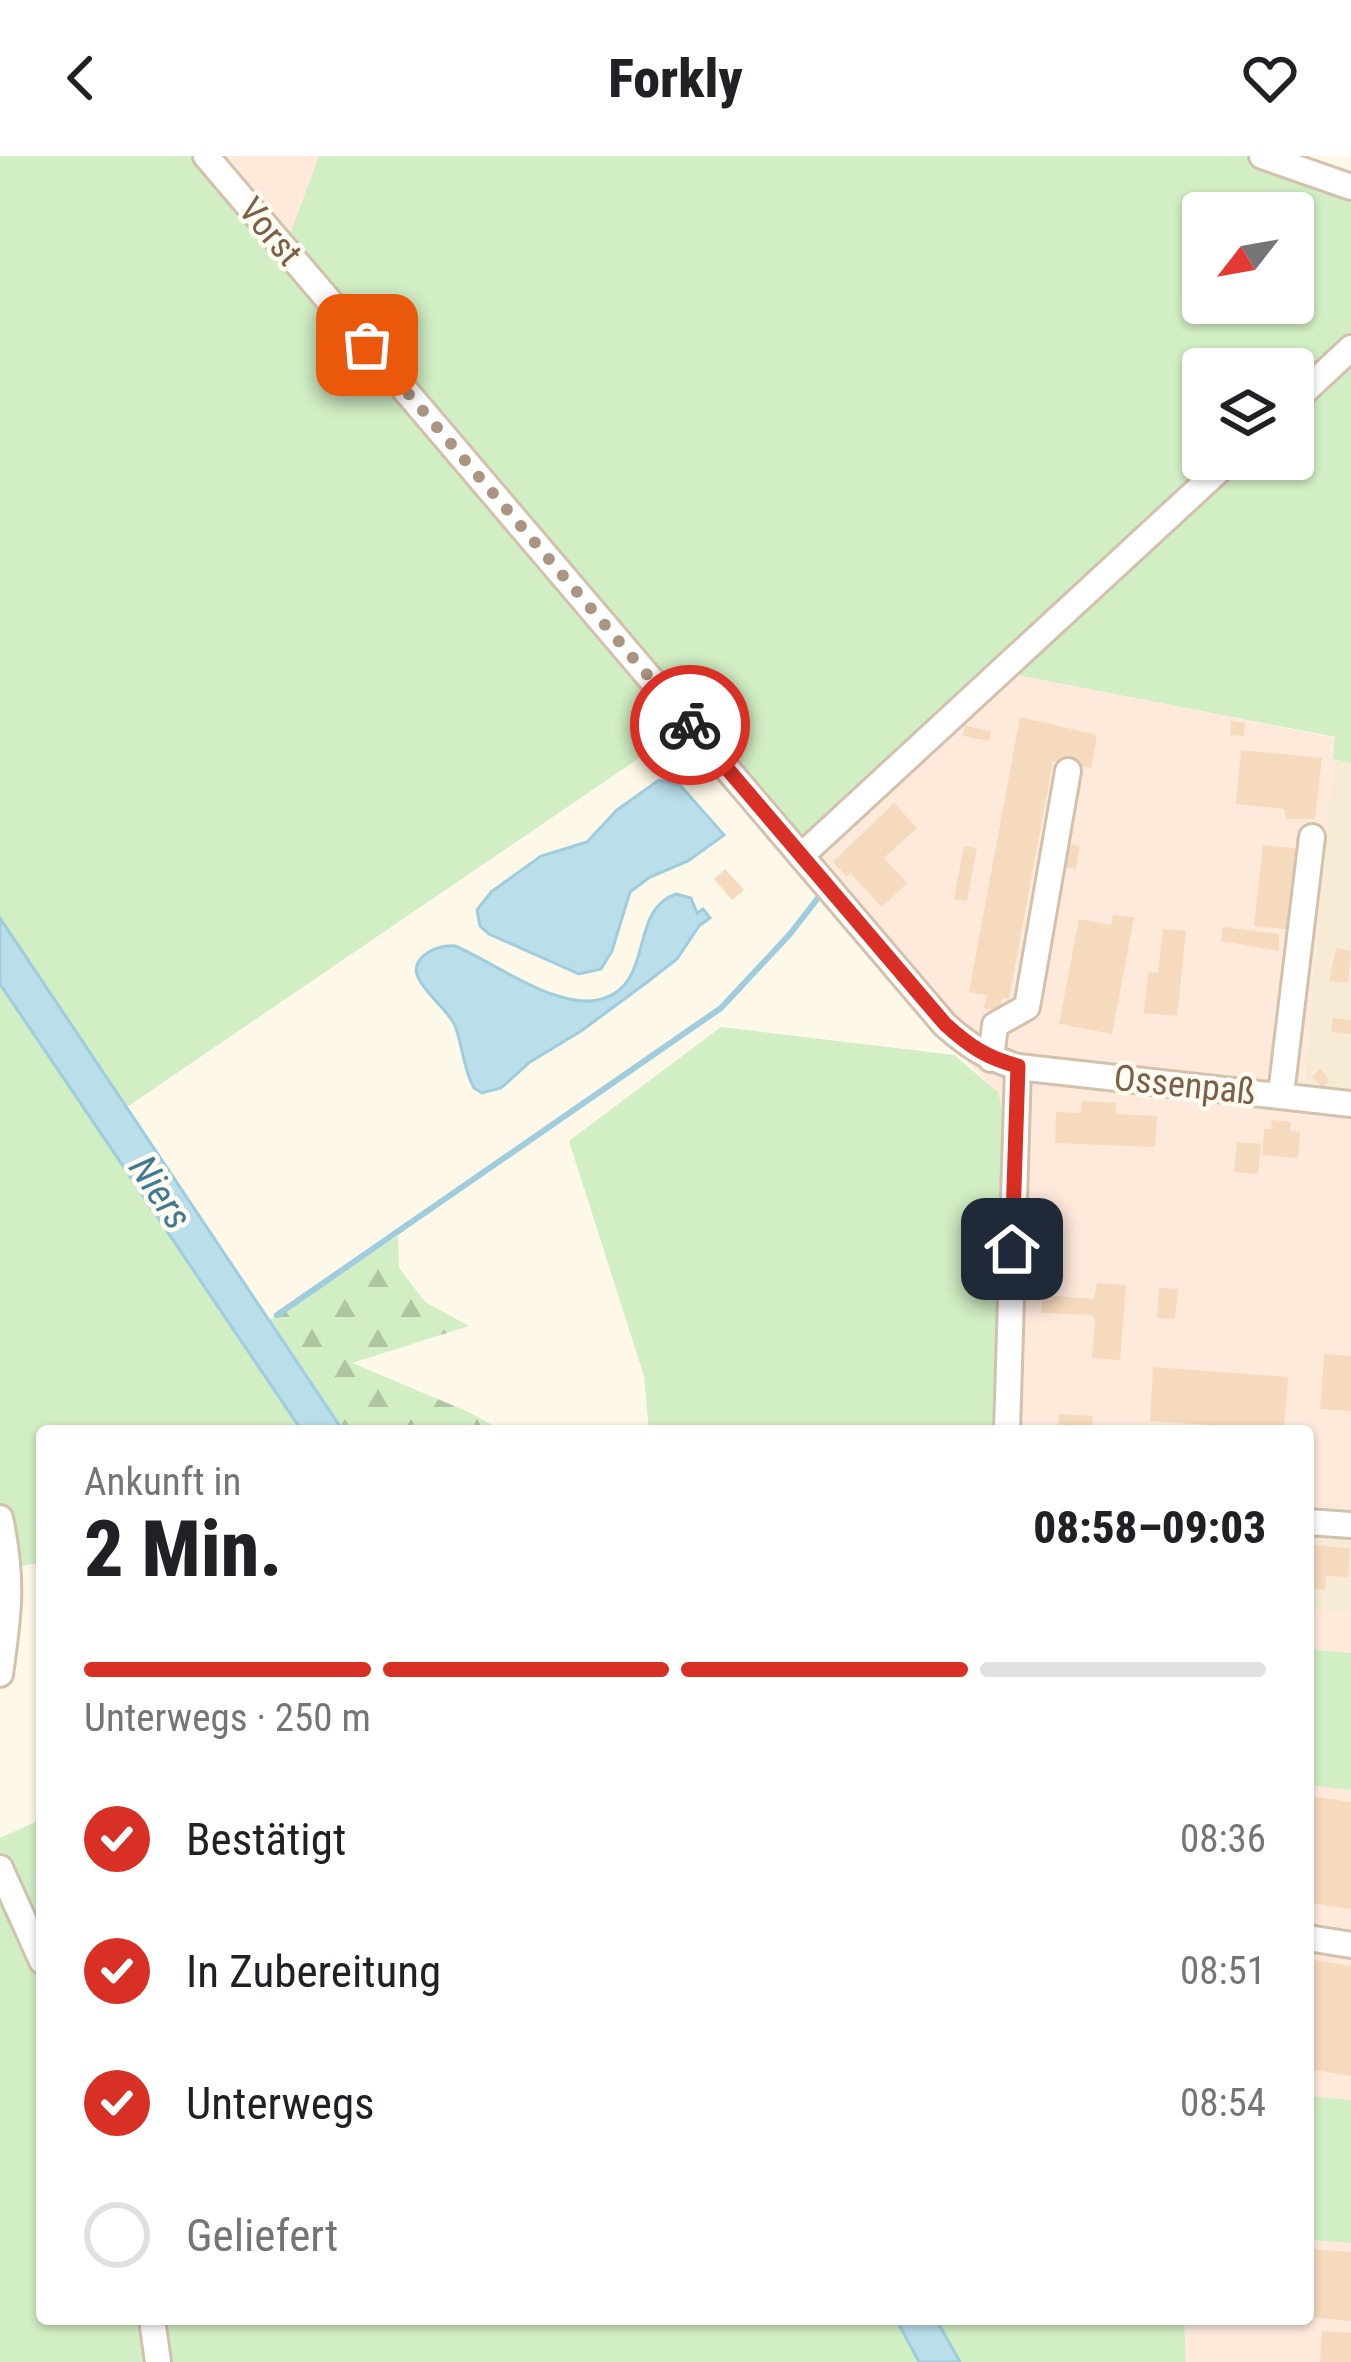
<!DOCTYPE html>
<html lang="de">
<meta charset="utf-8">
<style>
:root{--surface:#fff;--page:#f6f6f6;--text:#202124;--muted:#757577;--line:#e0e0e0;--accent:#d93025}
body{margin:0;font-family:"Roboto Condensed",sans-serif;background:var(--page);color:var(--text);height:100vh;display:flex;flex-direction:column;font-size:45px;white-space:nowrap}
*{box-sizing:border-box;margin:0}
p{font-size:39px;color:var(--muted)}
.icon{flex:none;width:66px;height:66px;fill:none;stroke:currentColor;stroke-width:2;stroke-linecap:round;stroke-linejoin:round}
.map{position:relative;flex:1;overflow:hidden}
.drawer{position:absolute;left:36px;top:1269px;width:1278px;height:900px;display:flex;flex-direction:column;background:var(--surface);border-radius:12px;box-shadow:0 3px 9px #0004}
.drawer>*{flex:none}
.needle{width:78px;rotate:239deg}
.tools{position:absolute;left:1182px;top:36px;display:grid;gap:24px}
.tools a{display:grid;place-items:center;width:132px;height:132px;border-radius:12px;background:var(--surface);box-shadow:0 3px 9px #0004;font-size:60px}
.pin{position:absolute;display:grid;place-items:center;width:102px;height:102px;color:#fff;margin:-51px;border-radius:24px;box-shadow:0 6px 18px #0006}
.courier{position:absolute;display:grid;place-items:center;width:120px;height:120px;margin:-60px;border:9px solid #d93025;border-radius:50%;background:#fff;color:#222;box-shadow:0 3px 15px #0007}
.head em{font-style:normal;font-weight:800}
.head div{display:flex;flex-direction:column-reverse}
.head{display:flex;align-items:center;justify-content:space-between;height:204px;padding:0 48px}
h1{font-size:78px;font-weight:800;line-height:90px}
.bar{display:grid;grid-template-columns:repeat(4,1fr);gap:18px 12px;align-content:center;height:144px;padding:0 48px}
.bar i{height:15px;border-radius:9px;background:var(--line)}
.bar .selected{background:var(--accent)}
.bar p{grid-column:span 4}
ol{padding:0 48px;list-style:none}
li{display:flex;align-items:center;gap:36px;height:132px}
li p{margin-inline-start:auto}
li .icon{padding:12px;border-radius:50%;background:var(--accent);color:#fff;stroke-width:4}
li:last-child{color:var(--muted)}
li i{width:66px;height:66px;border:6px solid var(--line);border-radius:50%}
header{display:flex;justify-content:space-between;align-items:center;height:156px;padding:0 48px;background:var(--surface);font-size:54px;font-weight:800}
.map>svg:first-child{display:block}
.residential{fill:#f7ebd5}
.commercial{fill:#ffe9db}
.grass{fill:#d1eec4;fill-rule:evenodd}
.forest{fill:url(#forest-firs)}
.water{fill:#badeea;stroke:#9fcddd;stroke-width:3}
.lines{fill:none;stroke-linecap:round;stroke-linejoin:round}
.stream{stroke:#9fcddd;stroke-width:6}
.building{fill:#f6dabd}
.minor-casing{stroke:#d2c1ac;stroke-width:30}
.minor{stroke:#fff;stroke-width:24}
.done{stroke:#a99581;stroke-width:12;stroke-dasharray:0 21.6}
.route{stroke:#d93025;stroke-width:15}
.labels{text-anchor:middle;stroke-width:9;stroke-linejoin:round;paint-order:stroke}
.street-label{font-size:36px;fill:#7b6049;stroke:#fffbf0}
.water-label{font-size:39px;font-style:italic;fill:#407a90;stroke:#fffbf0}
</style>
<header><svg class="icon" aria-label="back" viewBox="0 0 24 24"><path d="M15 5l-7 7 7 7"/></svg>Forkly<svg class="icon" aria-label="heart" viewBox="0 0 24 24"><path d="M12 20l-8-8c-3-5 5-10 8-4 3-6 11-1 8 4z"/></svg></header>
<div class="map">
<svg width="1351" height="2206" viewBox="0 0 1351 2206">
<defs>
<pattern id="forest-firs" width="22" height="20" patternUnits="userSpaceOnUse" patternTransform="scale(3)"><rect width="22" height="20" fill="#d1eec4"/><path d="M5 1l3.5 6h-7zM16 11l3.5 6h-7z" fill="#afc4a1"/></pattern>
</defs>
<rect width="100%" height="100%" fill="#fef8e8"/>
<path class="residential" d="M1333 603 1351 607V942L1303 935Z
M1308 1375 1351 1378V1456L1308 1454Z"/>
<path class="commercial" d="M206 0H319L286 93Z
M1007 517 1336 582 1301 952 1351 960V1359L1308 1356V1275H994L1002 1113 998 936 970 909 914 824 818 710 817 697Z
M1308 1454 1351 1456V1497L1308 1493Z
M1308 1629 1351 1634V1944L1308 1940Z
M1308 2084 1351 2087V2206H1186L1184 2163H1308Z"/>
<path class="grass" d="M0 0H206L285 92 319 0H1306L1351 16V185L1293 239V213H1203V303H1223L818 678 802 683 692 566 127 951 0 762ZM1203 57H1293V147H1203Z
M1351 198V607L1333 603 1335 581 1007 517 1237 303H1293V251Z
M0 828 302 1275H42V1406L11 1412 0 1362Z
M721 871 954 899 998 936 1014 1004 1002 1113 994 1275H649L644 1220 569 985Z
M1308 1493 1351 1497V1634L1308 1629Z
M42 1663V2163H896L919 2206H0V1682Z
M1308 1940 1351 1944V2087L1308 2084Z
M936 2163H1184L1186 2206H960Z"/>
<path class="forest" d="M398 1080 399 1112 425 1146 469 1170 352 1207 471 1257 502 1275H343L269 1164Z"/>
<path class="water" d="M659 624 680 629 724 679 688 705 650 721 630 736 612 795 601 813 579 818 489 778 480 770 477 754 491 736 541 700 587 686 617 654Z
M676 738 691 742 697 757 703 753 710 762 699 770 677 803 646 827 581 875 530 906 501 932 482 937 474 932C463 913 463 890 455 870 446 847 392 817 429 796 438 791 445 789 455 790 496 807 561 858 605 842 654 825 629 754 676 738Z
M0 762 343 1275H302L0 828Z
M896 2163H936L960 2206H919Z"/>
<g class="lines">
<path class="stream" d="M277 1159 721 852 790 778 821 738"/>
</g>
<path class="building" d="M1020 561 1097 579 1091 612 1053 605 1009 843 1002 842 1000 855 984 852 987 839 969 836Z
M1231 565 1245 567 1244 580 1230 579Z
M965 570 991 575 989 585 963 580Z
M1241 594 1322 602 1315 663H1286L1284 653 1236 648Z
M894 647 917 672 884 702 907 727 882 751 850 717 847 721 833 706Z
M1065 687 1080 690 1076 713 1061 710Z
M1263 689 1303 693 1295 774 1254 770Z
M964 690 977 692 967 745 954 743Z
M725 713 744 734 732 744 714 723Z
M1113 759 1134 761 1112 878 1059 868 1079 763 1111 769Z
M1223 771 1279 778V795L1221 785Z
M1163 773 1186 775 1177 860 1144 857 1148 816 1158 817Z
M1336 792 1351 795 1348 827 1329 825Z
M1333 862 1351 864V878L1331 876Z
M1320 913 1330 924 1323 932 1312 921Z
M1082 945 1116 947V958L1157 960 1155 991 1055 987 1056 956 1081 957Z
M1272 964 1291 966 1290 975 1300 976 1298 1002 1262 999 1264 973H1271Z
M1237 986 1261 988 1258 1018 1234 1016Z
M1097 1127 1126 1129 1120 1204 1092 1202 1095 1163 1092 1159 1041 1157 1043 1139 1094 1143Z
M1159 1132 1178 1133 1175 1163 1157 1162Z
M1324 1198 1351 1200V1255L1320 1253Z
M1153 1211 1288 1221 1284 1274 1150 1265Z
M1059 1258 1093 1260 1092 1275H1058Z
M1312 1389 1350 1392 1348 1421 1326 1420 1325 1434 1308 1432Z
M1308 1640 1351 1646V1753L1308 1747Z
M1308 1803 1351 1810V1920L1308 1913Z
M1308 2093 1351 2096V2165L1308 2161Z
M1322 2175 1351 2177V2206H1320Z"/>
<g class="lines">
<g class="minor-casing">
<path id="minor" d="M206 0 945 869C969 890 987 902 1018 911L1351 948
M1262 0 1351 31
M1293 246 1351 192
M801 700 1231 303
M991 903 995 869 1027 851 1068 615
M1281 938 1312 681
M1007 1275 1018 911
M0 1362C13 1424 9 1456 0 1518
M1308 1366 1351 1369
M0 1712 42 1805
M1308 1782 1351 1789
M152 2163 158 2206"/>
</g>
<use href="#minor" class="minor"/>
</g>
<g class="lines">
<path class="done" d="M367 189 690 569"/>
<path class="route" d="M690 569 945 868C969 890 987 902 1018 910L1012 1093"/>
</g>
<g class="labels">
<g class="street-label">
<text transform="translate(271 75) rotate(50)" y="13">Vorst</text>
<text transform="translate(1185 928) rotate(6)" y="13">Ossenpaß</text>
</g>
<g class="water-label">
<text transform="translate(161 1036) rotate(56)" y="14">Niers</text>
</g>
</g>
</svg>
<div class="tools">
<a><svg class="needle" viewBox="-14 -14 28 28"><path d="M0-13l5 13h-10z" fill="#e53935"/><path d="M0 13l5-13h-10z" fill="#757577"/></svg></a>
<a><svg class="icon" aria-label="layers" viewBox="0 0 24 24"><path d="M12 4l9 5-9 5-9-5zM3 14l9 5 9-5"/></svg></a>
</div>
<div class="pin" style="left:367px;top:189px;background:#ea580c"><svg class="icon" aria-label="bag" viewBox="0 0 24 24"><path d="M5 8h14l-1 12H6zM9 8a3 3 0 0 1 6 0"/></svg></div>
<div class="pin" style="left:1012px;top:1093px;background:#1f2937"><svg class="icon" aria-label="home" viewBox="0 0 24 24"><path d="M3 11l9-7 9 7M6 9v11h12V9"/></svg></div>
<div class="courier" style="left:690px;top:569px"><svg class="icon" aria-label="bike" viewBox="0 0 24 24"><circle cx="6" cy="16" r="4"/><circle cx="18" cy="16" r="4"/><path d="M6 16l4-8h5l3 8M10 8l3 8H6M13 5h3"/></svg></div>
<section class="drawer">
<div class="head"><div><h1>2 Min.</h1><p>Ankunft in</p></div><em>08:58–09:03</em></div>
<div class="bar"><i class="selected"></i><i class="selected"></i><i class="selected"></i><i></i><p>Unterwegs · 250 m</p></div>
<ol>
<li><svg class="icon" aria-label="check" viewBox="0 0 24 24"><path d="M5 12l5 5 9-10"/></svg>Bestätigt<p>08:36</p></li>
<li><svg class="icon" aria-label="check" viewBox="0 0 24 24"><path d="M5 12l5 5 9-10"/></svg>In Zubereitung<p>08:51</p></li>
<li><svg class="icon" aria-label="check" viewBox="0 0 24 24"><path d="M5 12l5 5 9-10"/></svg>Unterwegs<p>08:54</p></li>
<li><i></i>Geliefert</li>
</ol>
</section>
</div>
